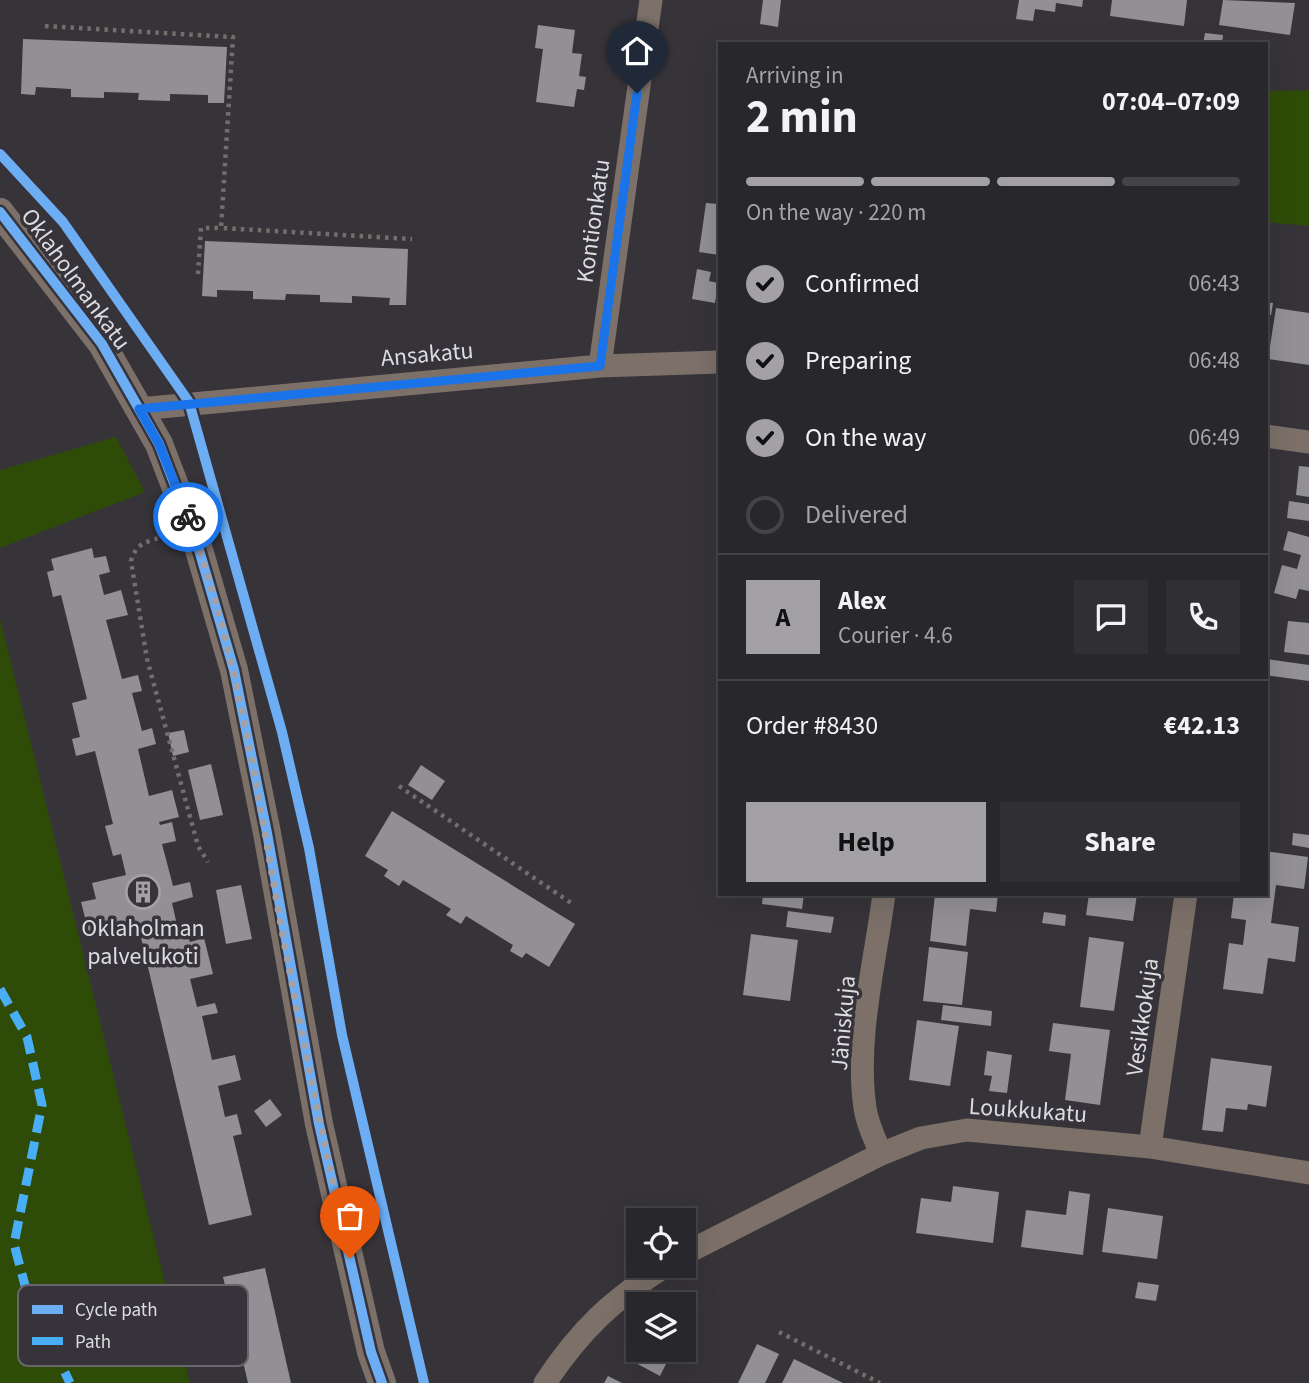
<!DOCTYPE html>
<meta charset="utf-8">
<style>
:root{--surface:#28272b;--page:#302f33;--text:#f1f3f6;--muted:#a5a5a9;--line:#444447;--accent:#a3a1a6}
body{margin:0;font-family:"Source Sans 3",sans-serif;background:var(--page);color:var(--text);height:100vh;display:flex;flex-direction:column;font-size:26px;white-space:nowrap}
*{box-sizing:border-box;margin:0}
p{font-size:23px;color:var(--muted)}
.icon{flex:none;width:38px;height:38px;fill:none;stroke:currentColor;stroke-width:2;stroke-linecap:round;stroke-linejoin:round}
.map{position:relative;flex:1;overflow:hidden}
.drawer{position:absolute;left:718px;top:42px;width:550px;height:854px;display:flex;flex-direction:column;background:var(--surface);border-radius:0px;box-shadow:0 7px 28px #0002,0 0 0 2px var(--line)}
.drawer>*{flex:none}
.tools{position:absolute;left:626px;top:1208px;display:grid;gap:14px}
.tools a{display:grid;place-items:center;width:70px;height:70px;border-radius:0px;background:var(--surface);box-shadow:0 7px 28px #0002,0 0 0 2px var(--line);font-size:35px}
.pin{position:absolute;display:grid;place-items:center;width:60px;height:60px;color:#fff;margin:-72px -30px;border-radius:50% 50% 50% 0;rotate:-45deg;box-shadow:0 0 7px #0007}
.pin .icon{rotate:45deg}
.courier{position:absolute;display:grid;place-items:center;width:70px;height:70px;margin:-35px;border:5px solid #1a73e8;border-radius:50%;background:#fff;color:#222;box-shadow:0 2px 9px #0007}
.head em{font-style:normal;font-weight:700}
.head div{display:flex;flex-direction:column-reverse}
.head{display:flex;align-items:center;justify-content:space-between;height:119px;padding:0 28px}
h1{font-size:46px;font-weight:700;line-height:52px}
.bar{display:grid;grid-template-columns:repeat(4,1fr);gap:10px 7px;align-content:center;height:84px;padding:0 28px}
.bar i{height:9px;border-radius:5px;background:var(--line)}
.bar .active{background:var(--accent)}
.bar p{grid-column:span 4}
.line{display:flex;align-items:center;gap:18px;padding:0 28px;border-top:2px solid var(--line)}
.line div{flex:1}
.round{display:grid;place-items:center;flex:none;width:74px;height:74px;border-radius:0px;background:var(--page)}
ol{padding:0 28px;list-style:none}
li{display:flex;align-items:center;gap:21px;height:77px}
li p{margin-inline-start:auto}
li .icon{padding:7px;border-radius:50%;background:var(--accent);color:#111;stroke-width:4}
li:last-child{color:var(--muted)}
li i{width:38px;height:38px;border:4px solid var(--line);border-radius:50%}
.button{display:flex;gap:14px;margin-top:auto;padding:14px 28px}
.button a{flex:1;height:80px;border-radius:0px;background:var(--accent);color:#111;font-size:28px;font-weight:700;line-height:80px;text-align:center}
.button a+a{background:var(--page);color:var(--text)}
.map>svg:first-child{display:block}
.green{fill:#2e4c08}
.building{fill:#929094}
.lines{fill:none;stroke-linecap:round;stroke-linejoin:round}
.path{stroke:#746e6b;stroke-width:4.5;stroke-dasharray:3.5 5;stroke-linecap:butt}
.minor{stroke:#7c7069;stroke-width:23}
.tertiary{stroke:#7c7069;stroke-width:28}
.quiet{stroke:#49aef6;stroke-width:9;stroke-dasharray:18 9;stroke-linecap:butt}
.cycleway-casing{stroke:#36333a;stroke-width:15}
.cycleway{stroke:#6dadf4;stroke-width:10}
.done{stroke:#a3a1a6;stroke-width:7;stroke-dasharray:0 12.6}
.route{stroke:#1a73e8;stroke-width:9}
.labels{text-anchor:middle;stroke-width:7;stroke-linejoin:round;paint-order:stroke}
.street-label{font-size:24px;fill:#dddce0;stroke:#36333a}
.poi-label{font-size:24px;fill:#dddce0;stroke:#36333a}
.key{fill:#36333a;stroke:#68666c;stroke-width:2}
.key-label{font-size:19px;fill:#dddce0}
</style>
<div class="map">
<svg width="1309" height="1383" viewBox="0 0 1309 1383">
<rect width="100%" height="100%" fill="#363439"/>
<path class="green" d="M1309 90V226L1265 222V91Z
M116 437 145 492 0 548V470Z
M0 619 190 1383H0Z"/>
<path class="building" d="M763 0H781L778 27 760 24Z
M1019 0H1083L1082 7 1056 3 1055 12 1035 9 1033 21 1016 19Z
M1112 0H1187L1184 26 1110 16Z
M1223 0 1295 3 1290 35 1219 25Z
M538 25 575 30 572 53 582 54 579 76 586 77 584 90 577 89 574 107 536 102 543 49 535 48Z
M1205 33 1223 35 1222 44H1203Z
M23 39 227 47 224 103H208V95L170 94V101L138 100 139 93 104 92V98L71 97V89L36 87 35 95 21 94Z
M706 203 719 204V255L699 252Z
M205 241 408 249 406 305H389L390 298 352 296V303L320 302V295L286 294 285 300 253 299V291L217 290V297L202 296Z
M697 269 711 272 709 281 718 283 715 303 692 299Z
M1265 302 1273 303 1271 315 1265 314Z
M1276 308 1309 313V365L1268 359Z
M1299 466 1309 467V497L1296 495Z
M1289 501 1309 504V521L1287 518Z
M1288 531 1309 537V591L1299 589 1296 599 1274 593 1282 565 1297 569 1301 555 1283 550Z
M92 548 94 558 106 556 110 572 99 575 104 595 121 590 128 615 106 620 122 679 138 675 142 691 132 693 142 731 152 728 156 744 138 749 149 796 172 790 179 817 159 822 160 825 172 822 176 841 162 844 173 886 190 882 193 897 172 903 177 925 185 923 190 942 204 938 213 974 190 979 197 1007 215 1003 218 1013 202 1016 212 1060 235 1055 241 1080 218 1086 225 1117 237 1114 242 1134 233 1136 252 1215 209 1225 138 925 90 937 81 902 96 899 92 883 126 875 121 854 113 856 105 826 113 824 95 751 76 756 72 739 80 737 72 703 87 699 61 595 53 597 47 572 54 570 51 559Z
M1288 621 1309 623V655L1284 652Z
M1267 659 1309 665V681L1265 675Z
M184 730 189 752 173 756 168 733Z
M211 764 223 815 200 820 188 770Z
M421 765 445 781 432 800 408 785Z
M392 811 575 924 549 967 526 953 522 958 510 951 513 945 466 916 461 924 446 915 451 909 403 880 399 886 384 876 388 870 365 856Z
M1293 833 1309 835V848L1292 845Z
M1265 851 1308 857 1304 889 1276 885 1271 923 1299 927 1295 962 1268 958 1263 994 1223 989 1229 943 1243 945 1246 920 1231 918 1234 894H1265Z
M241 885 252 939 226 944 216 890Z
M763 894H804L802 909 762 904Z
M935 894H998L996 912 970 909 966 946 930 941Z
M1089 894H1137L1133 921 1086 915Z
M788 911 834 917 831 933 786 927Z
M1044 912 1066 915 1065 926 1042 923Z
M751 934 798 940 790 1001 743 995Z
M1089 937 1124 942 1114 1011 1080 1007Z
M929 947 968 952 962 1005 923 1001Z
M943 1005 992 1011 991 1026 941 1020Z
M917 1020 959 1026 950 1086 909 1080Z
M1053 1023 1110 1030 1100 1105 1065 1100 1071 1054 1049 1051Z
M987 1051 1012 1055 1007 1093 989 1091 992 1076 984 1075Z
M1211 1058 1272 1066 1266 1107 1248 1104 1247 1110 1226 1108 1223 1132 1202 1130Z
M270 1099 282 1115 266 1127 254 1111Z
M953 1186 999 1192 993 1243 916 1233 921 1198 951 1202Z
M1069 1191 1090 1194 1083 1255 1021 1247 1026 1210 1066 1215Z
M1108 1208 1163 1216 1157 1259 1102 1252Z
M265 1268 291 1383H248L223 1277Z
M1138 1282 1159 1285 1156 1301 1135 1298Z
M639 1343V1349H646L668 1360 660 1376 630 1360Z
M757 1344 779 1354 765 1383H738Z
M794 1359 843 1383H782Z
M608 1376 622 1383H604Z"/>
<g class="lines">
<path class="path" d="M45 26 233 37 221 228 412 239
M198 274 201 228H220
M166 536C149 541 136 542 131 561L147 659 198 846 208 862
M399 786 571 903
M779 1332 880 1383"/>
<path class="minor" d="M600 366 651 0
M139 409 600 366 719 362
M1265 436 1309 442
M1150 1147 1186 894
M881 1154C875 1139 867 1124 865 1108 855 1039 875 963 884 894
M684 1254 881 1154 921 1138 967 1130 1150 1147 1309 1173
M545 1383C580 1330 613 1299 667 1265"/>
<path class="tertiary" d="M0 212 102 344 159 444 197 543 234 670 267 833 319 1124 371 1352 382 1383"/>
<path class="quiet" d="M0 989 27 1037 42 1105 14 1244 27 1293 70 1383"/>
<g class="cycleway-casing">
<path id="cycleway" d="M0 154 63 222 189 402 282 732 309 848 342 1035 424 1383
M0 212 102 344 159 444 197 543 234 670 267 833 319 1124 371 1352 382 1383"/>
</g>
<use href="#cycleway" class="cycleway"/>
</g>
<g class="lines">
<path class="done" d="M188 517C236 647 256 784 280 920 301 1033 324 1145 350 1258"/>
<path class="route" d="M188 517 159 444 139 409 600 366 637 93"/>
</g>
<defs>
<g id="building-ring" transform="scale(1.75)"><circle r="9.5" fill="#36333a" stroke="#a3a1a6" stroke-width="1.5"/><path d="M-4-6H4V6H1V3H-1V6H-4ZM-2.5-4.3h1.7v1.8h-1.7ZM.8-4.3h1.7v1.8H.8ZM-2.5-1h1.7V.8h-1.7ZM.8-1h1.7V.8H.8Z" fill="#a3a1a6"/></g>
</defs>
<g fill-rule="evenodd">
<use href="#building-ring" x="143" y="892"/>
</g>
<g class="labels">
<g class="street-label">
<text transform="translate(593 221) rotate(-82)" y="8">Kontionkatu</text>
<text transform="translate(76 279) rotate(54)" y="8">Oklaholmankatu</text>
<text transform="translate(427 354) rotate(-5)" y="8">Ansakatu</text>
<text transform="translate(1142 1017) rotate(-82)" y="8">Vesikkokuja</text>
<text transform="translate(843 1023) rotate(-85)" y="8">Jäniskuja</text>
<text transform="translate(1028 1110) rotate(4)" y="8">Loukkukatu</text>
</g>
<g class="poi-label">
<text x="143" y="936">Oklaholman<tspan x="143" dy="28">palvelukoti</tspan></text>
</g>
</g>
<rect x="18" y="1285" width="230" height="81" rx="10" class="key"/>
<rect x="32" y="1305" width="31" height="9" fill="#6dadf4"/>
<rect x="32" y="1337" width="31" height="8" fill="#49aef6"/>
<g class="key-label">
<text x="75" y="1316">Cycle path</text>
<text x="75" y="1348">Path</text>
</g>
</svg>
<div class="tools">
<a><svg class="icon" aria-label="locate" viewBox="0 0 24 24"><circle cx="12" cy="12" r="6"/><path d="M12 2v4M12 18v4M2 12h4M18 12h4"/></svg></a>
<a><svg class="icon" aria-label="layers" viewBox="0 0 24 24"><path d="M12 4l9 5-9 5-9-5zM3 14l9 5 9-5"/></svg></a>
</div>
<div class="pin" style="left:350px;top:1258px;background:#ea580c"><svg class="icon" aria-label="bag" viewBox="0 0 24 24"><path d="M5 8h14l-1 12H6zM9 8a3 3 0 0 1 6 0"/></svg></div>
<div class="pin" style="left:637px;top:93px;background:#1f2937"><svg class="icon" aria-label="home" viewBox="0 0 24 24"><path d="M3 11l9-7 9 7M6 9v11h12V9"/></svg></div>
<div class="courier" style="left:188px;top:517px"><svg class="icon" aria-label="bike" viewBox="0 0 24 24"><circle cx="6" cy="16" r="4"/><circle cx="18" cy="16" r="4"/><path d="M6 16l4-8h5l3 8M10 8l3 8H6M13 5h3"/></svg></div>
<section class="drawer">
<div class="head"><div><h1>2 min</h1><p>Arriving in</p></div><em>07:04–07:09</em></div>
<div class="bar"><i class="active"></i><i class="active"></i><i class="active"></i><i></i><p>On the way · 220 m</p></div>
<ol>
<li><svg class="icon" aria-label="check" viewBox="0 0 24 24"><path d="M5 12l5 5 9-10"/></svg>Confirmed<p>06:43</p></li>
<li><svg class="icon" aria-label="check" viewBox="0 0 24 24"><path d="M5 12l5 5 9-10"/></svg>Preparing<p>06:48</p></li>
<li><svg class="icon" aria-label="check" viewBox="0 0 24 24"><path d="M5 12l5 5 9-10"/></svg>On the way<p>06:49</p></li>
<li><i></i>Delivered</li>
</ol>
<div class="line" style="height:126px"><b class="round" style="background:var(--accent);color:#111">A</b><div><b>Alex</b><p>Courier · 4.6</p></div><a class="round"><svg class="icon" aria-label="chat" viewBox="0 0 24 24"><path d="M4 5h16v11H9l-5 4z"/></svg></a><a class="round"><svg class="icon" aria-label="phone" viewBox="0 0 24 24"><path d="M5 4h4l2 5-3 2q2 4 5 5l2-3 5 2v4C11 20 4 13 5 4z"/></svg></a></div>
<div class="line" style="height:91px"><div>Order #8430</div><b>€42.13</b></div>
<div class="button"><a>Help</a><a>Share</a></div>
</section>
</div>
